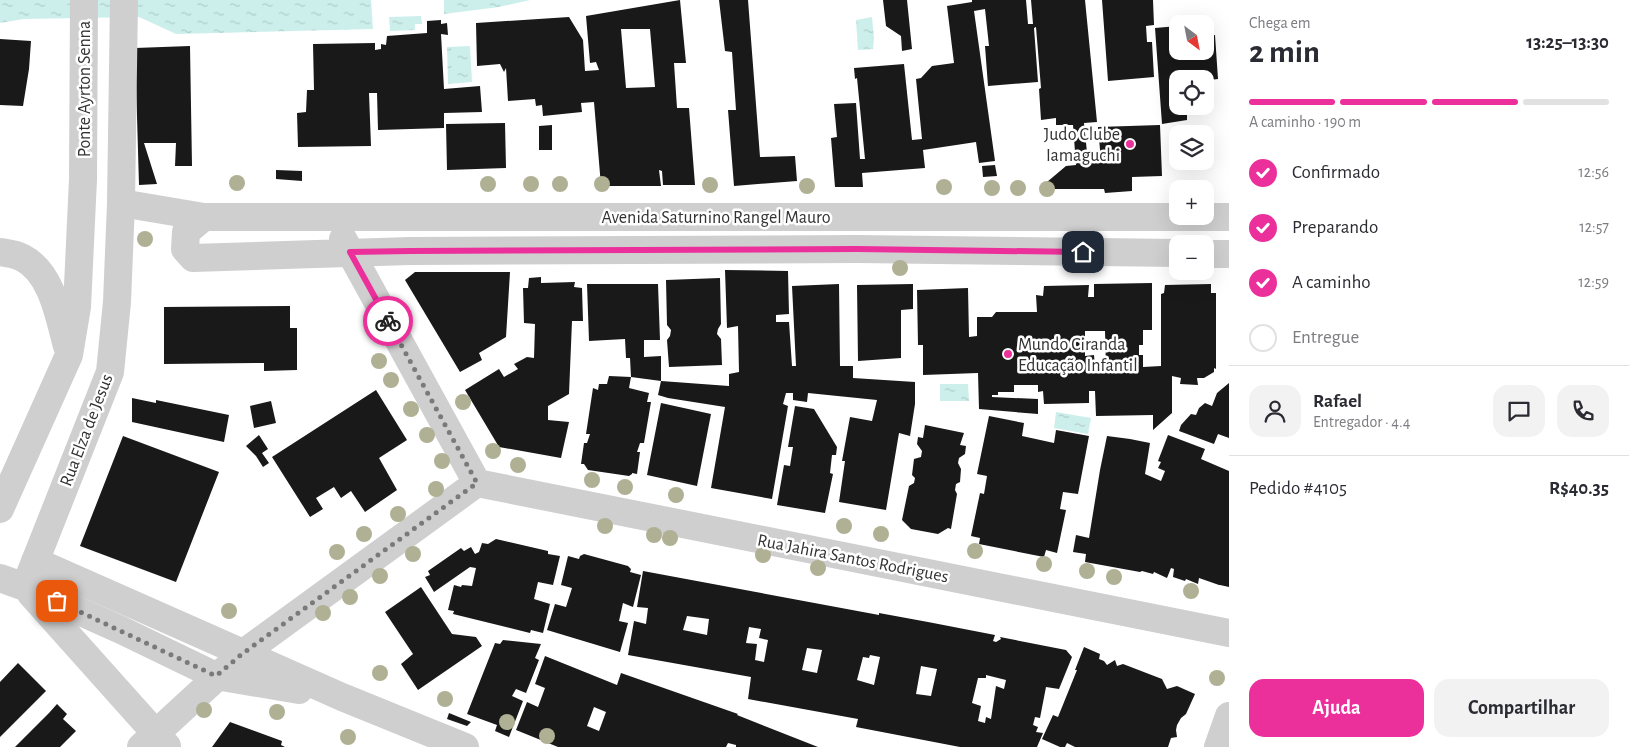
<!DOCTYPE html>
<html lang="pt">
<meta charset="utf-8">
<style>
:root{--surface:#fff;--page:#f2f2f3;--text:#2b2b33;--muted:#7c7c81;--line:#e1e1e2;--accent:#ec309b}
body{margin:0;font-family:"Alegreya Sans",sans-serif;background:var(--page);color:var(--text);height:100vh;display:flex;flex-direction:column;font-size:19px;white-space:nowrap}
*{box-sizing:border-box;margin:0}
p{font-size:16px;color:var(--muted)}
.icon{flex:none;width:28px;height:28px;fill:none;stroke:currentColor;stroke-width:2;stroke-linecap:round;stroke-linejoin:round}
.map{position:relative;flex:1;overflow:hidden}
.panel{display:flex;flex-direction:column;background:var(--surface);width:400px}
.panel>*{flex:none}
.needle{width:32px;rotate:148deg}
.fabs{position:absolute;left:1169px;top:15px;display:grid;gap:10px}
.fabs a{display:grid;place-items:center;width:45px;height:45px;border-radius:10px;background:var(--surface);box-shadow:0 5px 20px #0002;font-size:25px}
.pin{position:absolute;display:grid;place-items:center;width:42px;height:42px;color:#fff;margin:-21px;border-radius:10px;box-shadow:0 2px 8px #0006}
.courier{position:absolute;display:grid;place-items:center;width:50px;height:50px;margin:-25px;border:4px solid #ec309b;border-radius:50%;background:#fff;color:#222;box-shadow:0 1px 6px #0007}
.overview em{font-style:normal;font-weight:700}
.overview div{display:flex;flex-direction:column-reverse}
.overview{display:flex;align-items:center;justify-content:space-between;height:85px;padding:0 20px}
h1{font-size:32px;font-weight:700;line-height:38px}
.bar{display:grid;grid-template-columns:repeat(4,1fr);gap:8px 5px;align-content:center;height:60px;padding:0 20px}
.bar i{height:6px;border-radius:4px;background:var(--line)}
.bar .current{background:var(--accent)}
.bar p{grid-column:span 4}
.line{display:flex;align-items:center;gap:12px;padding:0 20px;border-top:1px solid var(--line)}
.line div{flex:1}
.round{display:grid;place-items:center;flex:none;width:52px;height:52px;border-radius:15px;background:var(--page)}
ol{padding:0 20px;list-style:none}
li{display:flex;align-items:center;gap:15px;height:55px}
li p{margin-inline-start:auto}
li .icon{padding:5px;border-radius:50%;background:var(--accent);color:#fff;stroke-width:4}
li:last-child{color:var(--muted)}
li i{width:28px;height:28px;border:2px solid var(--line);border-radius:50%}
.action{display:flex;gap:10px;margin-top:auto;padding:10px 20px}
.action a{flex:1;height:58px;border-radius:15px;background:var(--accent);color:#fff;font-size:20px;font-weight:700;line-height:58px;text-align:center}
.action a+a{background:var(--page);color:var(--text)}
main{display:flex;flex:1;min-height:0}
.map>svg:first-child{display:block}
.water{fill:url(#water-ripples)}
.building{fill:#191919;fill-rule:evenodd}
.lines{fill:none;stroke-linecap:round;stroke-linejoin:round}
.minor{stroke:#cfcfcf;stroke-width:28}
.tree{fill:#afb094}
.done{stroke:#7a7a7a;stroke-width:5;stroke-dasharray:0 9}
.route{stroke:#ec309b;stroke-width:6}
.poi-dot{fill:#ec309b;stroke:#fff;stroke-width:2}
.labels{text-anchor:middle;stroke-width:5;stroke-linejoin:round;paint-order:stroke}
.street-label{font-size:18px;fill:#323232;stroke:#fff}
.poi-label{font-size:18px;fill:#323232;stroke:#fff;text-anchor:end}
</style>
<main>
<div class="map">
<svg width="1229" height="747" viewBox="0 0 1229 747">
<defs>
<pattern id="water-ripples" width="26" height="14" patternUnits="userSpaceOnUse" patternTransform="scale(1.25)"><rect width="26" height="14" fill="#ccefeb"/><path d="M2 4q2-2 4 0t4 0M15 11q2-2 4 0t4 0" fill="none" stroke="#b0cdca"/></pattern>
</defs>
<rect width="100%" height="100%" fill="#fff"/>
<path class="water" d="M0 0H371L373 29 176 34 139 17 24 19 0 23Z
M444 0H530L499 7 444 14Z
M421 16 422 24H415V30L390 31 389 17Z
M872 17 874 38 873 49 858 50 856 20Z
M470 46 472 82 448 84 447 47Z
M940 384H968L969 401H940Z
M1056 412 1091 418 1088 434 1054 428Z"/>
<path class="building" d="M680 0 686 63H674L677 108H689L695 185H663L662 171 659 170 661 186H601L594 102 581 103 582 112 543 116 542 105 536 106 535 99 508 101 506 68 504 72 500 64 477 66 476 23 569 17 583 40 585 71 599 70 596 62 590 63 586 16ZM621 29H650L655 87 626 88Z
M719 0H748L760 157 795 156 797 181 734 186 728 110H736L732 52 725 51Z
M883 0H907L912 49 902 51 901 36 886 26Z
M972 0H1026L1028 24H1033L1031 0H1085L1097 122 1084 123 1088 162 1101 161 1098 127 1160 125 1162 176 1132 177V191L1105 193 1104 189H1048L1047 182 1066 166 1076 165 1073 125H1056V118L1041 120 1039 89 1041 88 1036 27 1034 28 1038 82 988 86 985 46H989L985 9 974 11 995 161 979 163 976 142 923 150 925 168 862 173 863 187H835L831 138 837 137 834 104 856 103 860 159H865L857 78 855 79 854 68 904 64 912 140 922 139 916 79 921 78 932 66 954 63 947 6 972 2Z
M1102 0H1153L1154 25 1146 26 1147 42H1152L1154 77 1108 81Z
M441 20V24L447 23 448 35 441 34 444 89 480 86 482 112 444 113V128L378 130 377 93H369L371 146 298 147 297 113 306 112 307 90H314L313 44 375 43V50L381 49V44L386 45 387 36 427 33V21Z
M1178 26V51H1205V36L1215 35 1218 79 1210 80 1211 99H1205V79H1178V106H1187V120L1162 124 1155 28Z
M0 39 31 41 29 69 23 106 0 105Z
M190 46 192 166H175L176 143H144L157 184 139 185 135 48Z
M505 123 506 168 447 170 446 124Z
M552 125V150H539V126Z
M995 165 997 176 983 177 982 166Z
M276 170 302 171V181L276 179Z
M725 270 788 271 789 314 776 315V322H789L792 366H796L792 286 839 284 840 366H853V378L915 382V404L910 436 899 433 886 510 839 502 845 461H842L850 417 872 421 877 400 808 393 807 402 793 400V393H786L783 404 788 406 772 499 711 488 725 407 668 398 658 395 661 381 631 377 629 388 649 393 647 402H651L644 443H640L637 452H640L637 474 632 473V474L629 476 588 470 584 464H581L584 443H587L590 434H586L593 388 598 390 599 384H607L609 376 631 377 630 358H626L625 339 589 341 587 284H658L660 340H644V357L661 356V381L729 386V374L739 372 738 326 727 328Z
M415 272H510L506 337 479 353 482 360 460 372 405 280Z
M541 277V283L575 282 574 287 582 288 583 321H572L569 394 548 406V420L569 422 561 458 499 447 465 390 499 369 504 377 518 369 514 364 527 357 534 358 535 324 524 323 523 288H528L529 278Z
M720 278 721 324 718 329 717 334 721 339 722 365 669 367 667 340 670 336 671 330 667 325 666 280Z
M1152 283V330H1143V345H1139V355H1143V367L1161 366V294L1164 293 1165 285 1211 284V293H1216V369L1214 368V372L1204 378H1197L1198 385 1180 384 1181 378 1172 376V413L1153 430V415L1096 416 1095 391H1089V403L1044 404 1043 391 1038 392V385H1014V392H998V395H992V397L1038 399V414L979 409 978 373 923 375V345H918L917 290 968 288 969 337 977 336V317H992L996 312H1037L1036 295 1043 296 1044 286 1089 285 1088 297H1094V284ZM1085 331H1105L1106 368 1095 367 1094 355 1085 356Z
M913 284V309L901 310V358L858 361 857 285Z
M290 306V328H297V370L264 371V363L164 364V307Z
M1229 383V438L1218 434 1214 444 1179 431 1181 425 1191 414 1196 415 1199 408 1205 403 1212 406 1217 393Z
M376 390 407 440 379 458 397 490 365 512 351 491 341 498 334 487 316 498 323 509 310 517 272 457Z
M132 398 156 403V400L229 415 224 442 132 422Z
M271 401 276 423 254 428 250 406Z
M661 403 711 414 697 486 647 475Z
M795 406 814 409 837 447 836 455H832L830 473 833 474 825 513 777 505 784 465 790 466 793 447H788Z
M989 416 1024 423 1022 436 1054 443 1056 430 1089 436 1078 494 1063 492 1060 509 1066 510 1057 553 1046 550 1044 557 979 544 980 538 971 536 980 493 984 494 987 476 977 474Z
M925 425 964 433 960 445 966 446 965 454 959 458 958 463 961 469 960 482 956 484 955 490 957 494 951 529 948 528 938 534 911 529 902 520 909 486 914 483 915 478 912 475 914 459 921 457 922 451 917 444 918 437 923 438Z
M259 435 268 449 262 453 269 463 263 467 256 456 246 446Z
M1168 435 1205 449 1201 459 1229 471V587L1220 585H1219L1199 578 1198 584 1186 579 1185 581 1173 577 1174 569 1171 568 1167 578 1154 572 1153 574 1142 571 1140 572 1085 562 1086 554 1073 552 1076 535 1089 538 1100 470 1107 436 1130 439 1150 443 1145 474 1161 481 1165 471 1158 468 1161 462 1158 461Z
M123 436 219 472 176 582 80 546Z
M496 539 548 551V554L560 556 553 585 538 582 534 599 550 604 543 633 531 630 530 633 453 614 454 611 448 610 454 585 461 587 462 585 472 586 476 568 470 567 434 592 425 577 430 575 428 571 461 548 464 551 471 547 475 554 479 552 482 543 488 544Z
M584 554 628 566 631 569 630 572 641 575 633 607 623 603 619 621 628 623 620 652 547 630 555 604 566 607 572 588 561 585 568 556 579 559 580 556Z
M643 571 879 615V613L928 622 995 635 993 641 996 642 1001 639 1000 637 1066 650 1072 657 1059 689 1046 687 1040 718 1035 717 1033 725 1038 727 1036 732 1043 733 1037 747H960L856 727 858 719 748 699 751 677 628 655 634 621 646 624 648 608 637 607ZM687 616 709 619 707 635 683 630ZM749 627 761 629 759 638 768 640 764 662 755 660 757 644 746 643ZM807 648 822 650 817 673 802 670ZM870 655 880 657 874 685 857 680 863 657 869 658ZM921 666 937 669 931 696 916 694ZM986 675 1006 680 1004 689 996 686 991 719 986 717 985 723 978 721 981 706 972 703 978 678H986Z
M421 587 452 634 476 637 482 646 418 690 401 664 413 654 385 612Z
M503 640 541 644 535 658 539 660 526 693 516 689 512 696 523 701 509 737 495 731 497 725 467 714 495 643 500 644Z
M1084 647 1100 654 1099 659 1104 661 1107 665 1115 660 1117 666 1123 664 1162 679 1167 689 1177 686 1195 694 1186 714 1181 718 1177 725 1176 730 1177 737 1171 738 1168 747H1075L1067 743 1065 747H1060L1042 739 1053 715 1058 717 1077 670H1075Z
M545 656 617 685 621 673 738 714 737 715 818 747H736V745L728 743 726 747H558L516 730 527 702 538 707 545 688 535 684ZM594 707 606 712 599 731 587 726Z
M18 663 46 691 0 737V682Z
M57 704 67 714 63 719 76 731 60 747H15L49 713Z
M449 713 471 722 467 726 447 719Z
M230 722 282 741 281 745 285 747H212Z"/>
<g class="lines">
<path class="minor" d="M121 203 204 217H1229
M204 217 186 232 185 249 193 258 410 251 857 249 1178 253
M343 239 477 483
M0 252C7 253 16 254 23 258 52 273 59 317 67 346
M1205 254H1229
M477 483 1229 633
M0 509 69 355 77 307 83 179 84 0
M35 561 342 697 465 747
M0 578 25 587 121 630 216 676 299 690
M25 587 110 372 117 302 121 203 124 0
M31 594 167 746
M141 747 242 654 477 483
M1218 747 1229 716"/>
</g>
<g class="tree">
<circle cx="237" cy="183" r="8"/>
<circle cx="488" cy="184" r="8"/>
<circle cx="531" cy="184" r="8"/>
<circle cx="560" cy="184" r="8"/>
<circle cx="602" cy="184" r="8"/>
<circle cx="710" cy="185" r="8"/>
<circle cx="807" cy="186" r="8"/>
<circle cx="944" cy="187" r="8"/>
<circle cx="992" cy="188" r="8"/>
<circle cx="1018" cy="188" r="8"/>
<circle cx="1047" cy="189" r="8"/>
<circle cx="145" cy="239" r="8"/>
<circle cx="900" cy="268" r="8"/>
<circle cx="379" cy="361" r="8"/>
<circle cx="391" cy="380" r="8"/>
<circle cx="463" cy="402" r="8"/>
<circle cx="411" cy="409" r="8"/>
<circle cx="427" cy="435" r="8"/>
<circle cx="493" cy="451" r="8"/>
<circle cx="442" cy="461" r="8"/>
<circle cx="518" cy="465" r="8"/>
<circle cx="592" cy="480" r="8"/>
<circle cx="625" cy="487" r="8"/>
<circle cx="436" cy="489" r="8"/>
<circle cx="676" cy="495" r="8"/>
<circle cx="398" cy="514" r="8"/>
<circle cx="605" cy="526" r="8"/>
<circle cx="844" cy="526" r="8"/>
<circle cx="364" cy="534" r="8"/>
<circle cx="881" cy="534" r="8"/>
<circle cx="654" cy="535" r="8"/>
<circle cx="670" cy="538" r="8"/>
<circle cx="975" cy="551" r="8"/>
<circle cx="337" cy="552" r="8"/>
<circle cx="413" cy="554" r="8"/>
<circle cx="763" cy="555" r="8"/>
<circle cx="1044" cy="564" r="8"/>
<circle cx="818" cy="568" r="8"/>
<circle cx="1087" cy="571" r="8"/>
<circle cx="380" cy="576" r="8"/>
<circle cx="1114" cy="577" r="8"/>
<circle cx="1191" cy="591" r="8"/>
<circle cx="350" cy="597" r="8"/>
<circle cx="229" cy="611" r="8"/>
<circle cx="323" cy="613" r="8"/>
<circle cx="380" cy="673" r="8"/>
<circle cx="1217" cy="678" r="8"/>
<circle cx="445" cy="699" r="8"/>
<circle cx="204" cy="710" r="8"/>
<circle cx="277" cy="712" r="8"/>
<circle cx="507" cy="722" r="8"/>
<circle cx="547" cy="736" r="8"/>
<circle cx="348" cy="737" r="8"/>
</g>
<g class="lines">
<path class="done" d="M57 601 216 676 242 654 477 483 388 321"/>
<path class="route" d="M388 321 350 252 410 251 857 249 1083 252"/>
</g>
<g class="poi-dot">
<circle cx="1130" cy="144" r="5"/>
<circle cx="1008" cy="354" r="5"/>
</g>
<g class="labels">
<g class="street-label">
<text transform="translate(84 89) rotate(-90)" y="6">Ponte Ayrton Senna</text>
<text x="716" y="223">Avenida Saturnino Rangel Mauro</text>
<text transform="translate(86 430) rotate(-69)" y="6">Rua Elza de Jesus</text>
<text transform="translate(853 558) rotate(11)" y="6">Rua Jahira Santos Rodrigues</text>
</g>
<g class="poi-label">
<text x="1120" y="140">Judo Clube<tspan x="1120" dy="21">Iamaguchi</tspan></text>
<text x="1018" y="350" text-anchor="start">Mundo Ciranda<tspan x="1018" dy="21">Educação Infantil</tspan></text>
</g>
</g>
</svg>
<div class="fabs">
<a><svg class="needle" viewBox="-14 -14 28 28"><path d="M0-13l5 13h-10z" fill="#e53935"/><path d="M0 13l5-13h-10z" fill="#7c7c81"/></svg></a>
<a><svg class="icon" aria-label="locate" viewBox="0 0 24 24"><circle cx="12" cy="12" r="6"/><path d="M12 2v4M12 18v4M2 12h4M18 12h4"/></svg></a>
<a><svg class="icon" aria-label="layers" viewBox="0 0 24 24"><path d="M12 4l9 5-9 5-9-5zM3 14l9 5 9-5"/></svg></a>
<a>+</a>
<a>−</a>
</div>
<div class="pin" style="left:57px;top:601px;background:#ea580c"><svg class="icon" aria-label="bag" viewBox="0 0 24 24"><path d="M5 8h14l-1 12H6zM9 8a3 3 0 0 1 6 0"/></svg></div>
<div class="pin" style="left:1083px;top:252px;background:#1f2937"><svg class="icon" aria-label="home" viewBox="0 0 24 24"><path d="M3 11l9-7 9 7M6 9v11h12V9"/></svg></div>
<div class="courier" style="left:388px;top:321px"><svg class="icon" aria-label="bike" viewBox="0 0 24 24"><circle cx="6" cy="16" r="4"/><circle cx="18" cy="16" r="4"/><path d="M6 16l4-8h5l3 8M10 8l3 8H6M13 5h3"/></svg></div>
</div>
<section class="panel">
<div class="overview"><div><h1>2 min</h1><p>Chega em</p></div><em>13:25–13:30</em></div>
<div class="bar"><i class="current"></i><i class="current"></i><i class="current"></i><i></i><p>A caminho · 190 m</p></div>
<ol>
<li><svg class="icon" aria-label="check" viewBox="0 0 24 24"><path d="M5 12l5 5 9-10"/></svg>Confirmado<p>12:56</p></li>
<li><svg class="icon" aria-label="check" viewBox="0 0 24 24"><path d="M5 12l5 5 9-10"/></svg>Preparando<p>12:57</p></li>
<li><svg class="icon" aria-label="check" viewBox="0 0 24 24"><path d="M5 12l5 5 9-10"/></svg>A caminho<p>12:59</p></li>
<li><i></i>Entregue</li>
</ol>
<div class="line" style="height:90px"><a class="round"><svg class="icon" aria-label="person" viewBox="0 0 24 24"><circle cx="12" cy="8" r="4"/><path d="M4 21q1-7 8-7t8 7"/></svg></a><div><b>Rafael</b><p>Entregador · 4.4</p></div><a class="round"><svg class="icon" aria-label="chat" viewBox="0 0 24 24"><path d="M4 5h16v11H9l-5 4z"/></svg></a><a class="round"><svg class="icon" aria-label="phone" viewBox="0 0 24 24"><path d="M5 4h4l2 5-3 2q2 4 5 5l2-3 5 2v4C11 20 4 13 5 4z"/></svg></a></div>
<div class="line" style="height:65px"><div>Pedido #4105</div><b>R$40.35</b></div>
<div class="action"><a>Ajuda</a><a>Compartilhar</a></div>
</section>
</main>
